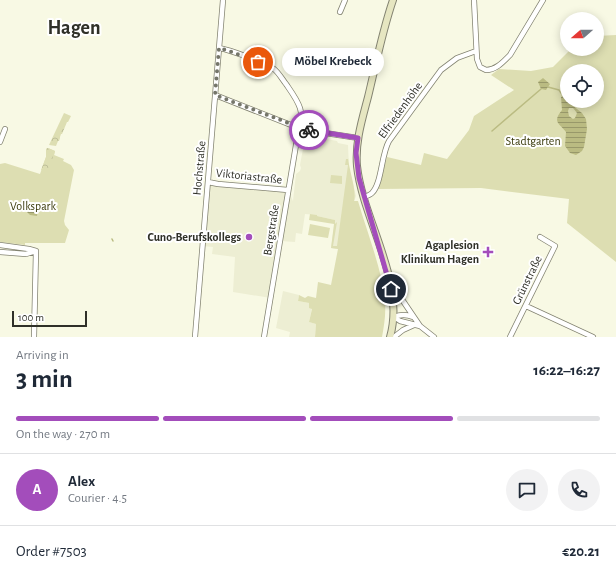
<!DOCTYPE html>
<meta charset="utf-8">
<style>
:root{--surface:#fff;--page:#f2f2f3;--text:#1f2937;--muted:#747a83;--line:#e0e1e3;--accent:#a34dbb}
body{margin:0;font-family:"Alegreya Sans",sans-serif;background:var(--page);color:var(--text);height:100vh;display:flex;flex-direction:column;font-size:15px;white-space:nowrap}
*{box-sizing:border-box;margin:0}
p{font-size:13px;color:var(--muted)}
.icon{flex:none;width:22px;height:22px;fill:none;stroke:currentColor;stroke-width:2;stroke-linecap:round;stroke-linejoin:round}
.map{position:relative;height:337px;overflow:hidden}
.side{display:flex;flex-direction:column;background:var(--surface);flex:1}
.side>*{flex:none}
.needle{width:26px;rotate:250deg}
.tools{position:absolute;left:560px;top:12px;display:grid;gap:8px}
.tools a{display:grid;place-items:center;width:44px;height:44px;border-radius:50%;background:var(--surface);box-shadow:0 2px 10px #0003;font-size:20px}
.scale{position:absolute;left:12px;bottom:10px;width:75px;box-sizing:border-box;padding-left:4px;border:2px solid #2f3028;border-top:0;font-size:11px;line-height:14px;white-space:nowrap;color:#2f3028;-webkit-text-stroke:3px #fff;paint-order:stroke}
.pin{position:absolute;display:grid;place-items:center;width:34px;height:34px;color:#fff;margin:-17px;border:2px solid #fff;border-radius:50%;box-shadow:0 1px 4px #0007}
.courier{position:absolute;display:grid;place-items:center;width:40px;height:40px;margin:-20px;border:3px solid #a34dbb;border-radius:50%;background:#fff;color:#222;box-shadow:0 1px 5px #0007}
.bubble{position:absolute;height:28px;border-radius:14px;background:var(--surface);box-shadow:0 2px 10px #0003;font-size:13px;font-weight:600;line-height:28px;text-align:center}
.summary em{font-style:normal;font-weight:600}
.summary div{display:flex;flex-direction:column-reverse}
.summary{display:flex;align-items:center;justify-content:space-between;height:68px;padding:0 16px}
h1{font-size:26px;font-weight:600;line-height:30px}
.bar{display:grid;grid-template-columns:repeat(4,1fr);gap:6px 4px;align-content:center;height:48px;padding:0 16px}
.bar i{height:5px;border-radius:3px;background:var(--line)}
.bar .on{background:var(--accent)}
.bar p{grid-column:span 4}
.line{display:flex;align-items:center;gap:10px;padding:0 16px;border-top:1px solid var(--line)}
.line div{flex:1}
.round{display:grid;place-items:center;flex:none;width:42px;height:42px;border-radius:21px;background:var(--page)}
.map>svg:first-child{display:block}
.built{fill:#edeed3}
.green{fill:#dddeb2;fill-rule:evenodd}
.forest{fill:url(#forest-crowns)}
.water{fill:url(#water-rules);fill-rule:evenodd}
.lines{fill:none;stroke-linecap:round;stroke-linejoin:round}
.stream{stroke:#babb82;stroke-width:1.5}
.minor-casing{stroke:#838371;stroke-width:6}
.secondary-casing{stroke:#838371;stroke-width:8}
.minor{stroke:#fff;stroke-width:4.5}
.secondary{stroke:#e6e6c1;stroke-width:6}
.done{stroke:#75766a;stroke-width:4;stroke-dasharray:0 7.2}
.route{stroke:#a34dbb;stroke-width:5}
.poi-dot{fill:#a34dbb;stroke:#fff;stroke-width:1.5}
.labels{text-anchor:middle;stroke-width:4;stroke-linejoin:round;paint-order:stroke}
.street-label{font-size:12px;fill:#2f3028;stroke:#fff}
.park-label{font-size:12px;fill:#3a3a0c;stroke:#fff}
.poi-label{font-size:12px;font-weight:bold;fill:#2f3028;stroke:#fff;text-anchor:end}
.town-label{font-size:20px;font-weight:bold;fill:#2f3028;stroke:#fff}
</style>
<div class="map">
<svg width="616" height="337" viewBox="0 0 616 337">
<defs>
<pattern id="forest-crowns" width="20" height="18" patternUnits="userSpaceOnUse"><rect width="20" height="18" fill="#dddeb2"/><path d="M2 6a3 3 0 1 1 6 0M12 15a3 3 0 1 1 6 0" fill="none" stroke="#bebf99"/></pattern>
<pattern id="water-rules" width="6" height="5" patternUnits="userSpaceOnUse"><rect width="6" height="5" fill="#babb82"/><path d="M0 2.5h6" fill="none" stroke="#98986a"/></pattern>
</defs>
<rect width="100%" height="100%" fill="#f8f9e4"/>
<path class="built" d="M316 137 337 141 338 143 348 145 349 168 356 196 338 249 331 248 335 220 317 216V215L305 214 302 234 296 233 295 242 280 241 271 298 233 292 235 257 212 254 213 247 202 246 208 182 288 190 293 201 296 174 300 171 301 168 300 165 305 138 314 139Z
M283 291 299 295 298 301 309 303V308H312L309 322 316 324 315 337H289L290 332 276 328Z"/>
<path class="green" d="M616 35V262L567 223 569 199 481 188 378 189 387 157 421 165 424 153 447 159 469 130 474 116 514 90 491 75 499 69 531 71 553 67 571 49H597V36ZM567 71H597V101H567Z
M48 148 55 151 54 155 64 159 63 161 71 165 74 170 64 221 65 225 69 230 65 243H25V245L0 242V164L5 163 40 174 46 157V149Z
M348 158C349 170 357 191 354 201H358C367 232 383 272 385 303 386 314 384 326 382 337H315L316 324 309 322 312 309 309 308V303L298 301 299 295 305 298 308 296 316 298 318 282 331 285 338 249 331 248 334 224 309 220 310 214 317 215V216L335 220V224L337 222 333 246H337L348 165H345L346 159H348Z
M331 175 342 176V184L330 183Z
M310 224 330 228 328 238 308 235Z"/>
<path class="forest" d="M64 113 71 116 68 122H67L62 134H61L60 137V138L59 141H58L56 146 49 145Z
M48 148 55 151 54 155H53L52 163H50L48 169 45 168 43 171 41 170 46 157V149Z"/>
<path class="water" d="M543 78 550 84 546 90 541 89 538 82Z
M564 95 567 101 582 113 586 119 587 129 584 147 582 151 576 155 570 153 565 146 566 132C559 123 552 122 562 110L561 97ZM573 108 577 113 575 118 573 119 569 116 568 111 569 108Z
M28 202 38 208 37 216 30 215 22 207Z"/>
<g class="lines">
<path class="stream" d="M548 87 559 90 563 96
M492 131 541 89
M112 239 113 241"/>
<g class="minor-casing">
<path id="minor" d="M474 0 477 59 480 67 486 70C496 70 503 62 510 55L543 0
M340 12 345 0
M219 48C231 50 265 63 274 69 279 73 282 79 286 84 297 100 307 112 298 133L264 337
M215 95 291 125 312 131 358 138
M0 142 5 129
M208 182 218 184 288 190
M364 197C367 196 370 195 372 193 382 183 381 155 389 141L441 70 457 58 476 51
M0 245 29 249 36 251
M0 252 26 254 36 251
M391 289 401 298 420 326 434 337
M526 306 593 337
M394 317 400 321 420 326
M394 317C401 314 406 314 413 317
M34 337 36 251
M195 337 223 0
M394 337 403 330 414 325
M510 337 555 246 540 237"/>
</g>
<g class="secondary-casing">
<path id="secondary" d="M390 337C406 281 363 221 357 166 355 142 362 120 368 97 376 64 382 32 393 0"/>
</g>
<use href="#minor" class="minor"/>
<use href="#secondary" class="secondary"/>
</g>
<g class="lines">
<path class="done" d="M258 62 232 52 219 48 215 95 291 124 309 130"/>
<path class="route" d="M309 130 358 138 356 153 359 178 391 289"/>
</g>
<g class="poi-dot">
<circle cx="249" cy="237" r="4"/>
<path d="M486 246h4v4h4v4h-4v4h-4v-4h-4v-4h4z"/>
</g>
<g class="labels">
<g class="street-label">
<text transform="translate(400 110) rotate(-54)" y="4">Elfriedenhöhe</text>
<text transform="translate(199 168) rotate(-85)" y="4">Hochstraße</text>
<text transform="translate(249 176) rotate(6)" y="4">Viktoriastraße</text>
<text transform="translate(271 230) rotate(-81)" y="4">Bergstraße</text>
<text transform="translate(527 280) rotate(-64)" y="4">Grünstraße</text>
</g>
<g class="park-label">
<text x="533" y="145">Stadtgarten</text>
<text x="33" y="210">Volkspark</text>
</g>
<g class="poi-label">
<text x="241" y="241">Cuno-Berufskollegs</text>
<text x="479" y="249">Agaplesion<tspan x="479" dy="14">Klinikum Hagen</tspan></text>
</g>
<g class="town-label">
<text x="74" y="34">Hagen</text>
</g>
</g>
</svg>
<div class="tools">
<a><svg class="needle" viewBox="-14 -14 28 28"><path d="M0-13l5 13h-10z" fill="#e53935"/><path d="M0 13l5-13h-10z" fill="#747a83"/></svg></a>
<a><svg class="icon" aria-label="locate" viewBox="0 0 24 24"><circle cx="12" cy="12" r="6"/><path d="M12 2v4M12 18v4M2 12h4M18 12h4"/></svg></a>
</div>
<div class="scale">100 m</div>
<div class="pin" style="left:258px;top:62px;background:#ea580c"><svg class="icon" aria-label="bag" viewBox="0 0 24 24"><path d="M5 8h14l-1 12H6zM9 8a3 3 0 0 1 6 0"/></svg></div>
<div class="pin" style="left:391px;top:289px;background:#1f2937"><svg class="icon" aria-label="home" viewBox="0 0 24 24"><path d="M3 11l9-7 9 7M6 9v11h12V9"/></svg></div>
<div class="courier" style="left:309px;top:130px"><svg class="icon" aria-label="bike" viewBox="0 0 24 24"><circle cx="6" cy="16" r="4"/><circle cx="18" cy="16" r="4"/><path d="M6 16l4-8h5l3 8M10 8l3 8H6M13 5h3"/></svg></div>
<div class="bubble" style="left:282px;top:48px;width:102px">Möbel Krebeck</div>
</div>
<section class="side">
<div class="summary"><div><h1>3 min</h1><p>Arriving in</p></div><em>16:22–16:27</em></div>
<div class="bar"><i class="on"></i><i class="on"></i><i class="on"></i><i></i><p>On the way · 270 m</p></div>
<div class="line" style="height:72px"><b class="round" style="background:var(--accent);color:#fff">A</b><div><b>Alex</b><p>Courier · 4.5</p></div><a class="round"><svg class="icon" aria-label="chat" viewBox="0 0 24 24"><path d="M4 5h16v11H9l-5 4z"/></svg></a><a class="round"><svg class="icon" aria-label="phone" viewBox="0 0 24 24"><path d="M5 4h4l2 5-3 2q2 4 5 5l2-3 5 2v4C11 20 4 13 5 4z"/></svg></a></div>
<div class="line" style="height:52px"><div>Order #7503</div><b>€20.21</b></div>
</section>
